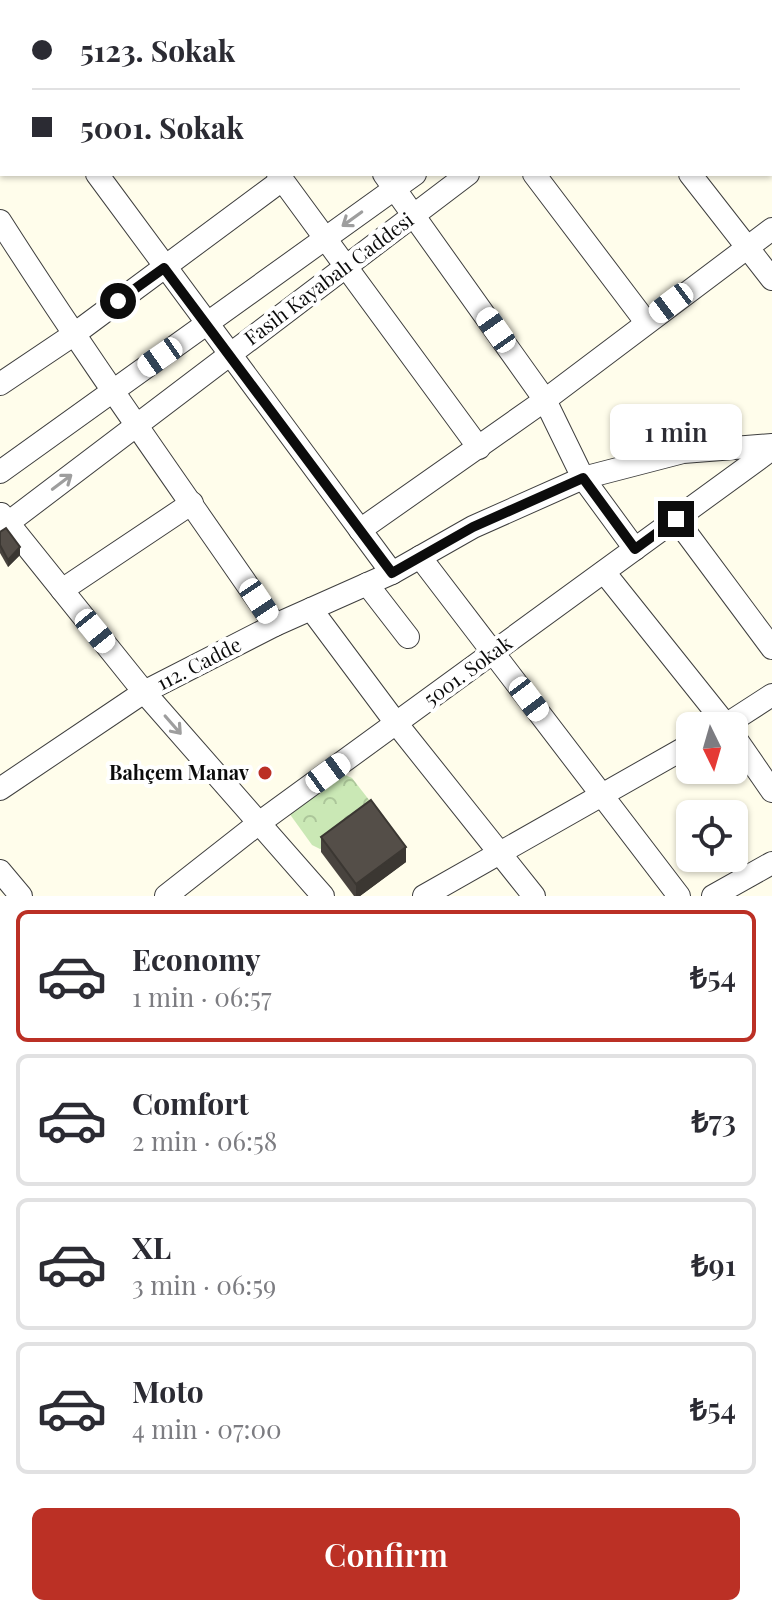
<!DOCTYPE html>
<html lang="en">
<head>
<meta charset="utf-8">
<style>
  :root { --surface:#fff; --page:#f2f2f3; --text:#2b2b33; --muted:#7c7c81; --line:#e1e1e2; --accent:#bb3025 }
  body { margin:0; font-family:"Playfair Display",serif; background:var(--page); color:var(--text); height:100vh; display:flex; flex-direction:column; font-size:30px; white-space:nowrap }
  * { box-sizing:border-box; margin:0 }
  p { font-size:26px; color:var(--muted) }
  .icon { flex:none; width:44px; height:44px; fill:none; stroke:currentColor; stroke-width:2; stroke-linecap:round; stroke-linejoin:round }
  .map { position:relative; height:896px; overflow:hidden }
  .drawer { display:flex; flex-direction:column; background:var(--surface); flex:1 }
  .drawer>* { flex:none }
  .hud { position:absolute; left:0px; top:0px; width:772px; height:176px; box-shadow:0 2px 6px #0004; display:grid; align-content:center; height:176px; padding:0 32px; background:var(--surface) }
  .needle { width:52px; rotate:175deg }
  .tools { position:absolute; left:676px; top:712px; display:grid; gap:16px }
  .tools a { display:grid; place-items:center; width:72px; height:72px; border-radius:12px; background:var(--surface); box-shadow:0 2px 6px #0004; font-size:40px }
  .end { position:absolute; width:36px; height:36px; margin:-18px; border:10px solid #0c0c0c; background:#fff; box-shadow:0 0 0 4px #fff }
  .from { border-radius:50% }
  .bubble { position:absolute; height:56px; border-radius:12px; background:var(--surface); box-shadow:0 2px 6px #0004; font-size:26px; font-weight:600; line-height:56px; text-align:center }
  .car { position:absolute; width:24px; height:48px; margin:-24px -12px; border-radius:10px; box-shadow:0 0 6px 2px #0007; background:linear-gradient(#fff 24%,#345 0 40%,#fff 0 76%,#345 0 86%,#fff 0) }
  .hud b { display:flex; align-items:center; gap:28px; height:76px; font-size:30px }
  .hud b+b { border-top:2px solid var(--line) }
  .hud i { width:20px; height:20px; background:var(--text) }
  ul { padding:14px 0 0; list-style:none }
  li { display:flex; align-items:center; gap:24px; height:132px; margin:0 16px 12px; padding:0 16px; border:4px solid var(--line); border-radius:12px }
  li div { flex:1 }
  li b { display:block; font-size:30px }
  li em { font-style:normal; font-weight:600 }
  li.on { border-color:var(--accent) }
  li>.icon { width:72px; height:72px; stroke-width:1.5 }
  .action { display:flex; gap:16px; margin-top:auto; padding:16px 32px }
  .action a { flex:1; height:92px; border-radius:12px; background:var(--accent); color:#fff; font-size:32px; font-weight:600; line-height:92px; text-align:center }
  .map>svg:first-child { display:block }
  .park { fill:url(#park-crowns) }
  .lines { fill:none; stroke-linecap:round; stroke-linejoin:round }
  .minor-casing { stroke:#3f3f3f; stroke-width:24 }
  .minor { stroke:#fff; stroke-width:22 }
  .wall { fill:#48433e }
  .shaded-wall { fill:#3b3732 }
  .building { fill:#544e48; stroke:#3b3732; stroke-width:2 }
  .oneway { stroke:#9e9e9e }
  .route { stroke:#0c0c0c; stroke-width:10 }
  .poi-dot { fill:#bb3025; stroke:#fff; stroke-width:3 }
  .labels { text-anchor:middle; stroke-width:8; stroke-linejoin:round; paint-order:stroke }
  .street-label { font-size:20px; fill:#0c0c0c; stroke:#fff }
  .poi-label { font-size:20px; font-weight:bold; fill:#0c0c0c; stroke:#fff; text-anchor:end }
</style>
</head>
<body>
<div class="map">
<svg width="772" height="896" viewBox="0 0 772 896">
  <defs>
    <pattern id="park-crowns" width="20" height="18" patternUnits="userSpaceOnUse" patternTransform="scale(2)"><rect width="20" height="18" fill="#cae8b5"/><path d="M2 6a3 3 0 1 1 6 0M12 15a3 3 0 1 1 6 0" fill="none" stroke="#acc69a"/></pattern>
  </defs>
  <rect width="100%" height="100%" fill="#fffdeb"/>
  <path class="park" d="M345 775 352 778 373 805 328 846 320 849 312 845 289 813 332 779Z"/>
  <g class="lines">
    <defs>
      <g id="minor">
        <path d="M255 0 257 2"/>
        <path d="M399 0 400 2"/>
        <path d="M554 0 556 2"/>
        <path d="M148 2 150 0"/>
        <path d="M655 2 658 0"/>
        <path d="M691 2 694 0"/>
        <path d="M0 34 2 37"/>
        <path d="M0 112 2 111"/>
        <path d="M97 174 392 573"/>
        <path d="M278 174 479 448"/>
        <path d="M384 174 545 400 583 478 635 549"/>
        <path d="M534 174 646 322"/>
        <path d="M690 174 772 279"/>
        <path d="M0 221C88 359 183 491 275 625"/>
        <path d="M0 384 73 335 282 180"/>
        <path d="M0 472 415 174"/>
        <path d="M1 514 144 692 323 896"/>
        <path d="M676 519 772 648"/>
        <path d="M0 529 468 174"/>
        <path d="M360 530 545 400 772 229"/>
        <path d="M420 557 679 896"/>
        <path d="M604 572 727 726"/>
        <path d="M367 584 408 637"/>
        <path d="M62 590 192 503"/>
        <path d="M311 609 396 723 534 896"/>
        <path d="M724 726 772 695"/>
        <path d="M734 736 772 791"/>
        <path d="M0 789 144 692 275 625 392 573 473 527 583 478 683 452 772 445"/>
        <path d="M0 871 21 896"/>
        <path d="M166 896 259 823 772 449"/>
        <path d="M424 896 690 745"/>
        <path d="M713 896 772 863"/>
      </g>
    </defs>
    <use href="#minor" class="minor-casing"/>
    <use href="#minor" class="minor"/>
  </g>
  <g class="wall">
    <path d="M0 532 20 555 8 567 0 553Z"/>
    <path d="M321 837 406 862 360 896H354L321 852Z"/>
  </g>
  <g class="shaded-wall">
    <path d="M20 547V555L8 567V560Z"/>
    <path d="M406 847V862L360 896H356V884Z"/>
  </g>
  <g class="building">
    <path d="M6 528 20 547 8 560 0 545V532Z"/>
    <path d="M371 800 406 847 356 884 321 837Z"/>
  </g>
  <defs><path id="oneway-shaft" d="M-6 0H5M1.5-3L5.5 0L1.5 3" fill="none" stroke-width="1.6" stroke-linecap="round" stroke-linejoin="round" transform="scale(2)"/></defs>
  <g class="oneway">
    <use href="#oneway-shaft" transform="translate(352 219) rotate(144)"/>
    <use href="#oneway-shaft" transform="translate(62 482) rotate(-37)"/>
    <use href="#oneway-shaft" transform="translate(173 725) rotate(49)"/>
  </g>
  <g class="lines">
    <path class="route" d="M118 301 164 268 392 573 473 527 583 478 635 549 676 519"/>
  </g>
  <circle class="poi-dot" cx="265" cy="773" r="8"/>
  <g class="labels">
    <g class="street-label">
      <text transform="translate(329 279) rotate(-37)" y="7">Fasih Kayabalı Caddesi</text>
      <text transform="translate(199 664) rotate(-27)" y="7">112. Cadde</text>
      <text transform="translate(468 671) rotate(-36)" y="7">5001. Sokak</text>
    </g>
    <g class="poi-label">
      <text x="249" y="780">Bahçem Manav</text>
    </g>
  </g>
</svg>
<div class="tools">
<a><svg class="needle" viewBox="-14 -14 28 28"><path d="M0-13l5 13h-10z" fill="#e53935"/><path d="M0 13l5-13h-10z" fill="#7c7c81"/></svg></a>
<a><svg class="icon" aria-label="locate" viewBox="0 0 24 24"><circle cx="12" cy="12" r="6"/><path d="M12 2v4M12 18v4M2 12h4M18 12h4"/></svg></a>
</div>
<i class="end from" style="left:118px;top:301px"></i>
<i class="end" style="left:676px;top:519px"></i>
<div class="bubble" style="left:610px;top:404px;width:132px">1 min</div>
<i class="car" style="left:671px;top:303px;rotate:233deg"></i>
<i class="car" style="left:496px;top:330px;rotate:325deg"></i>
<i class="car" style="left:160px;top:357px;rotate:235deg"></i>
<i class="car" style="left:259px;top:601px;rotate:146deg"></i>
<i class="car" style="left:95px;top:631px;rotate:141deg"></i>
<i class="car" style="left:529px;top:699px;rotate:143deg"></i>
<i class="car" style="left:328px;top:773px;rotate:54deg"></i>
<div class="hud">
<b><i class="from"></i>5123. Sokak</b>
<b><i></i>5001. Sokak</b>
</div>
</div>
<section class="drawer">
<ul>
<li class="on"><svg class="icon" aria-label="car" viewBox="0 0 24 24"><path d="M5 17H2v-5l4-1 3-4h7l3 4 3 1v5h-3M9 17h6M6 11h13"/><circle cx="7" cy="17" r="2"/><circle cx="17" cy="17" r="2"/></svg><div><b>Economy</b><p>1 min · 06:57</p></div><em>₺54</em></li>
<li><svg class="icon" aria-label="car" viewBox="0 0 24 24"><path d="M5 17H2v-5l4-1 3-4h7l3 4 3 1v5h-3M9 17h6M6 11h13"/><circle cx="7" cy="17" r="2"/><circle cx="17" cy="17" r="2"/></svg><div><b>Comfort</b><p>2 min · 06:58</p></div><em>₺73</em></li>
<li><svg class="icon" aria-label="car" viewBox="0 0 24 24"><path d="M5 17H2v-5l4-1 3-4h7l3 4 3 1v5h-3M9 17h6M6 11h13"/><circle cx="7" cy="17" r="2"/><circle cx="17" cy="17" r="2"/></svg><div><b>XL</b><p>3 min · 06:59</p></div><em>₺91</em></li>
<li><svg class="icon" aria-label="car" viewBox="0 0 24 24"><path d="M5 17H2v-5l4-1 3-4h7l3 4 3 1v5h-3M9 17h6M6 11h13"/><circle cx="7" cy="17" r="2"/><circle cx="17" cy="17" r="2"/></svg><div><b>Moto</b><p>4 min · 07:00</p></div><em>₺54</em></li>
</ul>
<div class="action"><a>Confirm</a></div>
</section>
</body>
</html>
